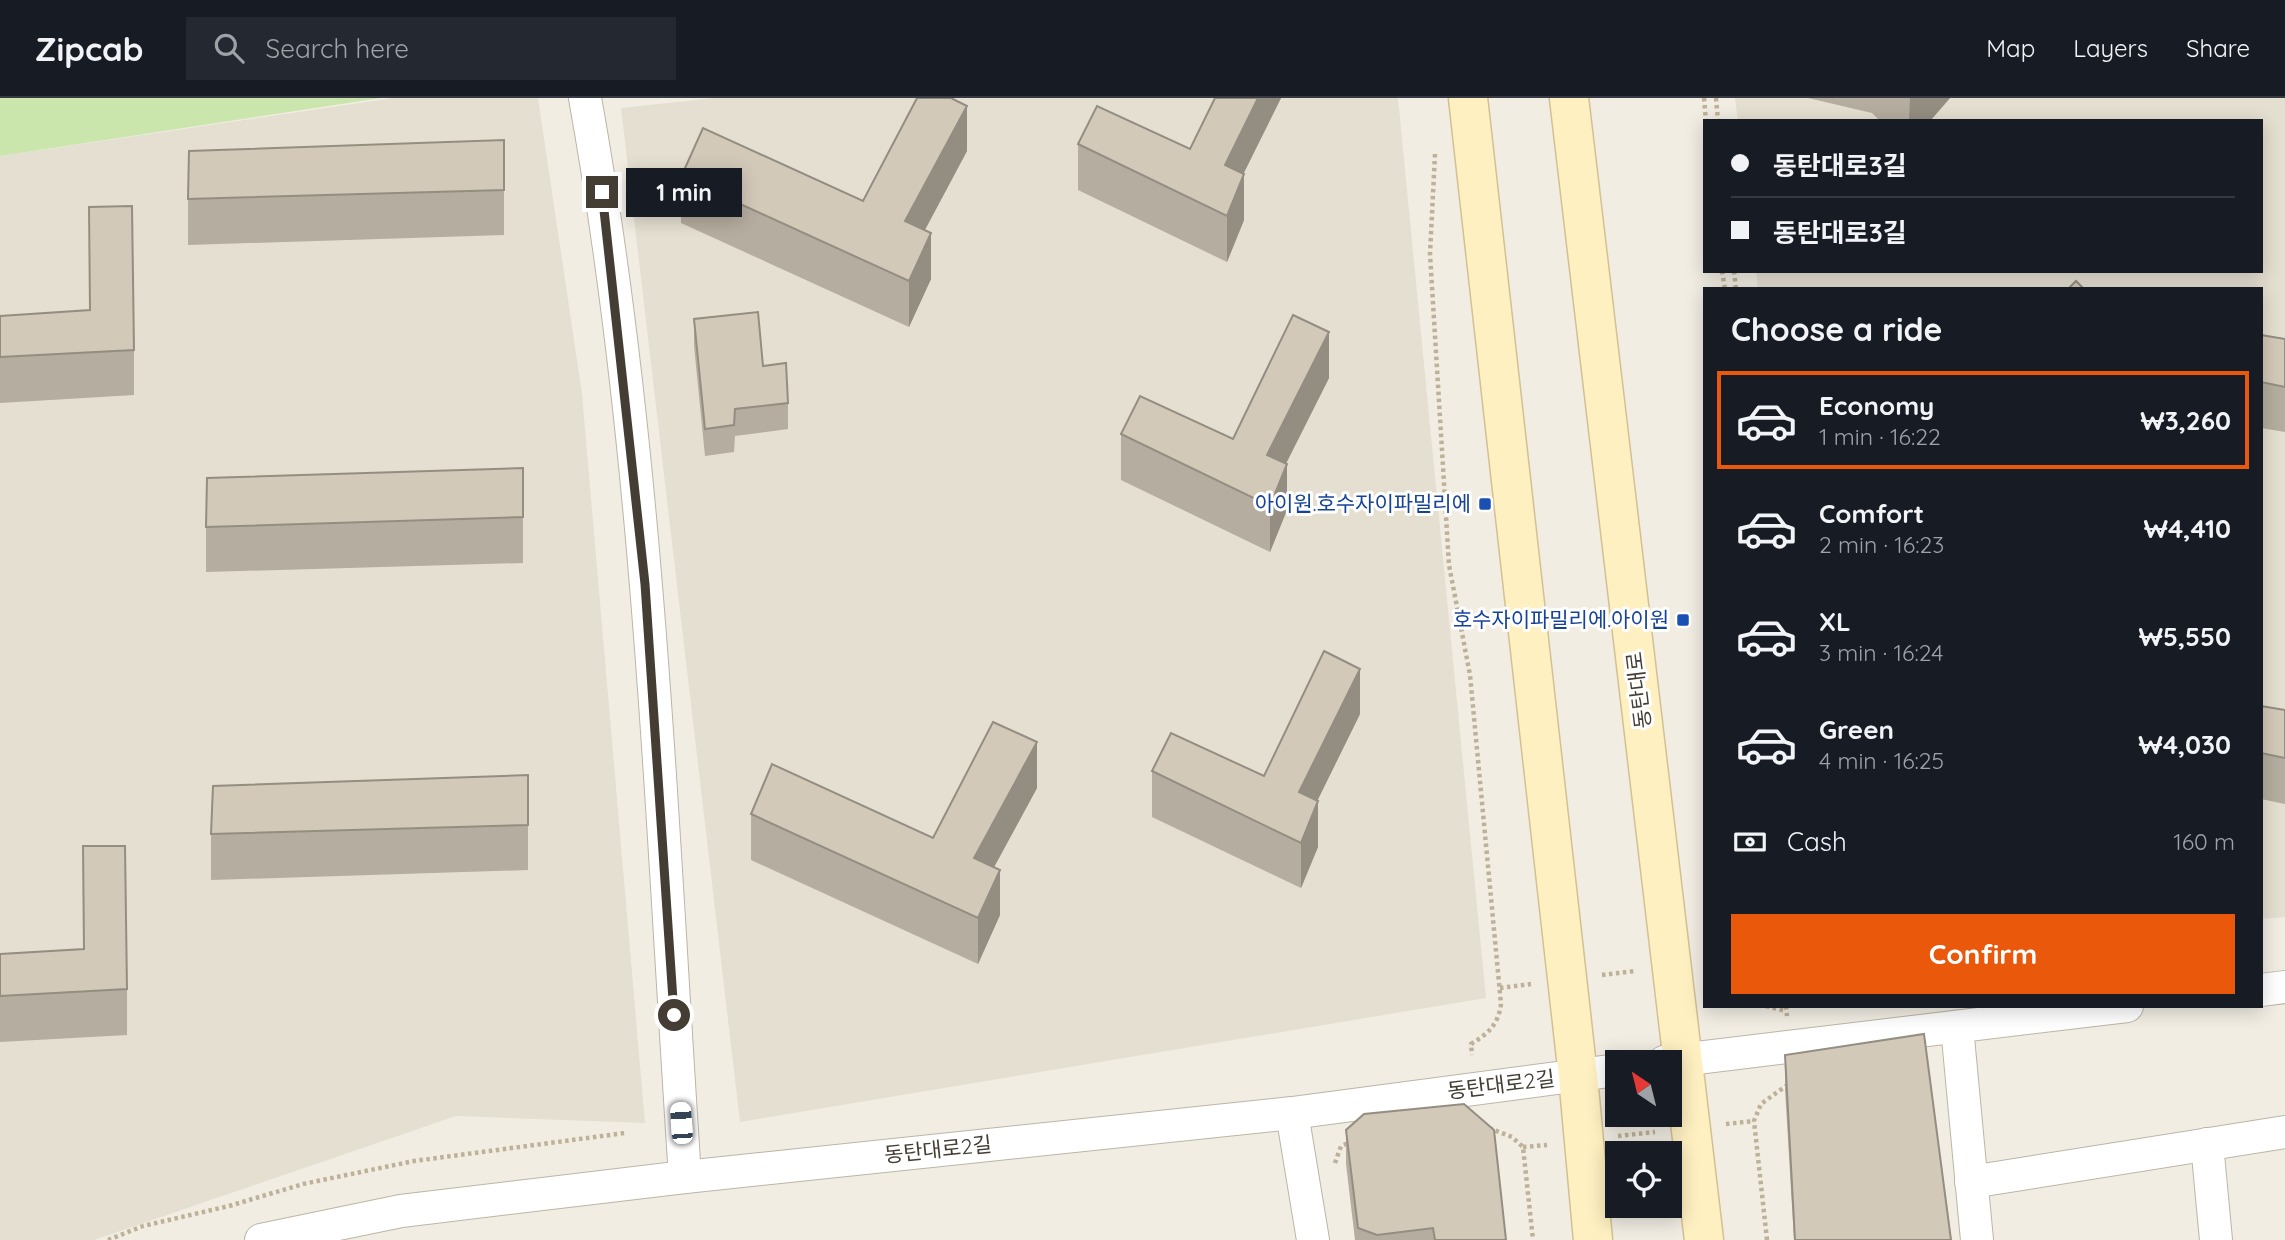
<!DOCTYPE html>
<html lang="en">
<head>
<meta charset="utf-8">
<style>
  :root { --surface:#171b24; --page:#242831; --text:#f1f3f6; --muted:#9ea1a6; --line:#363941; --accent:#ea580c }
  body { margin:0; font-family:Quicksand,"Noto Sans KR",sans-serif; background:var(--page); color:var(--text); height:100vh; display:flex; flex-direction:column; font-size:26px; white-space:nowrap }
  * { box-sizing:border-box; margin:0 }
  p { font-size:23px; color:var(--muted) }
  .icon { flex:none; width:38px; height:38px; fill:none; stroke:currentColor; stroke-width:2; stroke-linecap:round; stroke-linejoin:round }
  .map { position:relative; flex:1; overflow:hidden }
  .panel { position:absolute; left:1703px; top:189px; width:560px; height:721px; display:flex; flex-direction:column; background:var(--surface); border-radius:0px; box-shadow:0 4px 18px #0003 }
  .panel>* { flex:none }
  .top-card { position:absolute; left:1703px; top:21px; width:560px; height:154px; border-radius:0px; box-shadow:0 4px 18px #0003; display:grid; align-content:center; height:154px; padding:0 28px; background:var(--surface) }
  .needle { width:46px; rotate:325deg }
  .controls { position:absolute; left:1605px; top:952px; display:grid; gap:14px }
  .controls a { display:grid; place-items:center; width:77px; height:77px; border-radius:0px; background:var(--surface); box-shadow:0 4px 18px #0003; font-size:35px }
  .end { position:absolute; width:32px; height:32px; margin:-16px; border:9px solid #433d33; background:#fff; box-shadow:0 0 0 4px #fff }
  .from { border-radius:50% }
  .bubble { position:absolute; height:49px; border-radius:0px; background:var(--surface); box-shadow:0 4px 18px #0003; font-size:23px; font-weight:800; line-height:49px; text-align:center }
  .car { position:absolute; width:21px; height:42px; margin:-21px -10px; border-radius:9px; box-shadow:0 0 5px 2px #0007; background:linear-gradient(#fff 24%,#345 0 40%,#fff 0 76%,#345 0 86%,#fff 0) }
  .top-card b { display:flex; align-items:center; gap:24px; height:66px; font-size:26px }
  .top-card b+b { border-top:2px solid var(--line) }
  .top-card i { width:18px; height:18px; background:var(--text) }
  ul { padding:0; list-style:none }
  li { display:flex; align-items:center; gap:21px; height:98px; margin:0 14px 10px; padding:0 14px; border:4px solid transparent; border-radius:0px }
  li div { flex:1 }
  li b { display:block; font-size:26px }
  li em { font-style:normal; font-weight:800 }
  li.on { border-color:var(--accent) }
  li>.icon { width:63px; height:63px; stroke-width:1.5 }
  h2 { padding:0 28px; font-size:32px; line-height:84px }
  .pay { display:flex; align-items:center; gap:18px; height:77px; padding:0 28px; font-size:26px }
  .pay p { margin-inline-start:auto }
  .cta { display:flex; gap:14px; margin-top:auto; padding:14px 28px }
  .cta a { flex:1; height:80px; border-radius:0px; background:var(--accent); color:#fff; font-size:28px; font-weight:800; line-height:80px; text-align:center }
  header { display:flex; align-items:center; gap:42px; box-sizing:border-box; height:98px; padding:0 35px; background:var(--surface); border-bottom:2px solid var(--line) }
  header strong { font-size:33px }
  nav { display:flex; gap:38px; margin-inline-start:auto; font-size:24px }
  .search { width:490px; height:63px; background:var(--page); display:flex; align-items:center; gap:18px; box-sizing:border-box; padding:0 24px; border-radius:0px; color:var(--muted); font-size:26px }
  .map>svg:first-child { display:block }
  .residential { fill:#e5dfd1 }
  .green { fill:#cbe6ac }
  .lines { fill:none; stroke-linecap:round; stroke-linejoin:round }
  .minor-casing { stroke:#bdb5a6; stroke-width:34 }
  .secondary-casing { stroke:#d2c193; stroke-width:41 }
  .path { stroke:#beb197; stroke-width:4.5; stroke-dasharray:3.5 3.5; stroke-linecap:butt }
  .minor { stroke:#fff; stroke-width:32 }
  .secondary { stroke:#fef0c1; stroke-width:38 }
  .wall { fill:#b5ad9f }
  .shaded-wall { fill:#948d82 }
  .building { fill:#d3c9b9; stroke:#948d82; stroke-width:2 }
  .route { stroke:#433d33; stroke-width:9 }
  .transit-dot { fill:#1a4fb4; stroke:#fff; stroke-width:2.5 }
  .labels { text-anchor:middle; stroke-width:6; stroke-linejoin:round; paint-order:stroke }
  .transit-label { font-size:21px; fill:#164399; stroke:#fff; text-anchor:end }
  .street-label { font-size:21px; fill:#433d33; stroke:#fff }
</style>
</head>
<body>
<header>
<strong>Zipcab</strong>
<div class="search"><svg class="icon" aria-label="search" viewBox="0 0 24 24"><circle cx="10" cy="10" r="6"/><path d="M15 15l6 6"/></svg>Search here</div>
<nav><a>Map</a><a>Layers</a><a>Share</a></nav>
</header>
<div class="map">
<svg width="2285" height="1142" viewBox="0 0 2285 1142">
  <rect width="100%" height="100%" fill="#f1ede3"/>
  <g class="residential">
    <path d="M393 0H538L582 296 645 1025 456 1018 94 1142H0V58Z"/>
    <path d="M714 0H1398L1486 900 740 1024 621 10Z"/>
    <path d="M1735 0H2285V819L2261 821V191H1758L1756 173H2261V23H1738Z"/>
  </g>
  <path class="green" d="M0 0H381L0 58Z"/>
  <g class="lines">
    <defs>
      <g id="minor">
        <path d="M585 0C649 355 661 719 685 1079"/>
        <path d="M2261 892 2285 889"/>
        <path d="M1957 929 1977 1142"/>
        <path d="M1664 964 2127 908"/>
        <path d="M1292 1015 1313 1142"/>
        <path d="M2207 1046 2216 1142"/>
        <path d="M1971 1084 2285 1034"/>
        <path d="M261 1142 401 1113 685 1079 1292 1015 1617 972"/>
      </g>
      <g id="secondary">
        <path d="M1468 0 1578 978 1593 1142"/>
        <path d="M1569 0 1704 1142"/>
      </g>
    </defs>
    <use href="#minor" class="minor-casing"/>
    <use href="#secondary" class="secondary-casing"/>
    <g class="path">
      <path d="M1704 0 1706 23"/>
      <path d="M1716 0 1718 23"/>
      <path d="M1435 56 1430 156 1449 467 1470 577 1501 906C1498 927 1489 935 1471 946L1472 957"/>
      <path d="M1722 173 1725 191"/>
      <path d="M1734 173 1736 191"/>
      <path d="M1602 877 1635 873"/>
      <path d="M1500 890 1531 886"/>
      <path d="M1766 908 1786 913"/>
      <path d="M1786 908 1787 918"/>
      <path d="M1726 1026 1754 1023"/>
      <path d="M1489 1030 1512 1039 1523 1049 1533 1142"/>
      <path d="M1618 1038 1655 1034"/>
      <path d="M1523 1049 1547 1047"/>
      <path d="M1335 1065 1341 1048 1349 1045"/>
      <path d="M108 1142 143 1128 229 1108 303 1086 414 1063 625 1035"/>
      <path d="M1767 1142 1754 1023 1761 1006 1790 985"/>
    </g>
    <use href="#minor" class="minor"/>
    <use href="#secondary" class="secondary"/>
  </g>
  <g class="wall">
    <path d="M1215 0H1281L1243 76 1244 122 1227 164 1078 92V46L1190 51Z"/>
    <path d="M1808 0H1950L1930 23H1880L1872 15Z"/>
    <path d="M504 42V137L188 147V101Z"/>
    <path d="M967 53 925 132 931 181 909 229 681 125V79L863 103Z"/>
    <path d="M0 218 134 252V297L0 305Z"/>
    <path d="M694 221 763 268 788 305V331L735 338 734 354 705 358 694 248Z"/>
    <path d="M2261 237 2285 241V334L2261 330Z"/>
    <path d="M1329 280 1286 366 1287 412 1270 454 1121 382V336L1233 341Z"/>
    <path d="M523 370V465L206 474V429Z"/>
    <path d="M2261 608 2285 612V706L2261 701Z"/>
    <path d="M1360 616 1317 703 1318 749 1301 790 1152 719V673L1264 678Z"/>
    <path d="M528 677V772L211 782V736Z"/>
    <path d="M1037 690 994 769 1000 817 978 866 751 762V716L933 740Z"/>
    <path d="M0 856 127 891V937L0 944Z"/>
    <path d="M1785 957 1951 1142H1794L1785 991Z"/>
    <path d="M1346 1032 1506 1142H1355L1346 1066Z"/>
  </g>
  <g class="shaded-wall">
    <path d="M1258 0H1281L1225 113V67Z"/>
    <path d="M1910 0H1950L1930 23H1909Z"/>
    <path d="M967 8V53L905 169V123Z"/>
    <path d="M1244 76V122L1227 164V118Z"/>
    <path d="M931 135V181L909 229V183Z"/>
    <path d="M1329 234V280L1267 403V357Z"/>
    <path d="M1287 366V412L1270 454V408Z"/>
    <path d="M1360 571V616L1299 740V694Z"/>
    <path d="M1037 644V690L974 806V760Z"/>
    <path d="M1318 703V749L1301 790V745Z"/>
    <path d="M1000 772V817L978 866V820Z"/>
  </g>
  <g class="building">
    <path d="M917 0H951L967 8 905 123 931 135 909 183 681 79 703 30 863 103Z"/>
    <path d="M1215 0H1258L1225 67 1244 76 1227 118 1078 46 1097 8 1190 51Z"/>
    <path d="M504 42V92L188 101 189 53Z"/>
    <path d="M132 108 134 252 0 259V218L90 212 89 109Z"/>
    <path d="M2076 183 2084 191H2068Z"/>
    <path d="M758 214 763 268 786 265 788 305 735 311 734 327 705 331 694 221Z"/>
    <path d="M1293 217 1329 234 1267 357 1287 366 1270 408 1121 336 1140 298 1233 341Z"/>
    <path d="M2261 237 2285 241V289L2261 284Z"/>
    <path d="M523 370V419L206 429 207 380Z"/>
    <path d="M1324 553 1360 571 1299 694 1318 703 1301 745 1152 673 1171 635 1264 678Z"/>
    <path d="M2261 608 2285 612V660L2261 655Z"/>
    <path d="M993 624 1037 644 974 760 1000 772 978 820 751 716 772 666 933 740Z"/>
    <path d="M528 677V727L211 736 213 688Z"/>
    <path d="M83 748H125L127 891 0 898V856L84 851Z"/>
    <path d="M1924 936 1951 1142H1795L1785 957Z"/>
    <path d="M1464 1006 1494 1032 1506 1142H1435L1433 1130 1377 1137 1358 1130 1346 1032 1364 1016Z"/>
  </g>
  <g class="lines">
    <path class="route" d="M602 94 645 486 674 917"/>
  </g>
  <g class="transit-dot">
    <rect x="1478" y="399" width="14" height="14" rx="3.5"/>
    <rect x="1676" y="515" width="14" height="14" rx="3.5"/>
  </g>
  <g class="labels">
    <g class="transit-label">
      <text x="1471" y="413">아이원.호수자이파밀리에</text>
      <text x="1669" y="529">호수자이파밀리에.아이원</text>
    </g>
    <g class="street-label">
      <text transform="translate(1639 592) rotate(-97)" y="7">동탄대로</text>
      <text transform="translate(1501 987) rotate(-7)" y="7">동탄대로2길</text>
      <text transform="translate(938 1052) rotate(-6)" y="7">동탄대로2길</text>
    </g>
  </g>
</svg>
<div class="controls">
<a><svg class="needle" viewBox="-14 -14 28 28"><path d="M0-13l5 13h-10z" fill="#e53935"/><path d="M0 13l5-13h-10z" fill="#9ea1a6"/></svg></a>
<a><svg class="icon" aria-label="locate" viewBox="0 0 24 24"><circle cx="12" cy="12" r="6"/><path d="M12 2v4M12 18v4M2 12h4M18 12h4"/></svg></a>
</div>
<i class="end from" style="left:674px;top:917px"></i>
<i class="end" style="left:602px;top:94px"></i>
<div class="bubble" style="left:626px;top:70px;width:116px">1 min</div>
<i class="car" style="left:681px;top:1025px;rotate:356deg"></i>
<div class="top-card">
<b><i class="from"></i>동탄대로3길</b>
<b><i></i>동탄대로3길</b>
</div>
<section class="panel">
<h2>Choose a ride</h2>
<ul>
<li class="on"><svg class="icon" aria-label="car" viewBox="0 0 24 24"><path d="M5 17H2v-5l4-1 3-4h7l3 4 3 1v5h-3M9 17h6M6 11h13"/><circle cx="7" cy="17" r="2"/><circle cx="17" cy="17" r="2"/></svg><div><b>Economy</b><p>1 min · 16:22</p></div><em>₩3,260</em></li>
<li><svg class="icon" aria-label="car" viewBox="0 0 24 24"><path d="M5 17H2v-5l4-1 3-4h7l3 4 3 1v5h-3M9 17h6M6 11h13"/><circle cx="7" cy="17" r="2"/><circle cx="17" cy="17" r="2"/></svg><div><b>Comfort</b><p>2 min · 16:23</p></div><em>₩4,410</em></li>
<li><svg class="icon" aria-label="car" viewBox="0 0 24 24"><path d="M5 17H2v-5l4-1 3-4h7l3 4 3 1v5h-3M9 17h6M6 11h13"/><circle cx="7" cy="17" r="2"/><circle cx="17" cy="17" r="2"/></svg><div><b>XL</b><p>3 min · 16:24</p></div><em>₩5,550</em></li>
<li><svg class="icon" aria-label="car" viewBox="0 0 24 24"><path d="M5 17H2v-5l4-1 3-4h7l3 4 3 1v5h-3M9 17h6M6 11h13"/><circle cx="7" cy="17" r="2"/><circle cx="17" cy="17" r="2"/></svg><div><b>Green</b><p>4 min · 16:25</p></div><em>₩4,030</em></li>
</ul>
<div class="pay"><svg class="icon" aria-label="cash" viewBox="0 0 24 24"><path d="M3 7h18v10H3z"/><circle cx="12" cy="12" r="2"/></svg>Cash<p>160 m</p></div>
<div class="cta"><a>Confirm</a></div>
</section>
</div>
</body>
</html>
